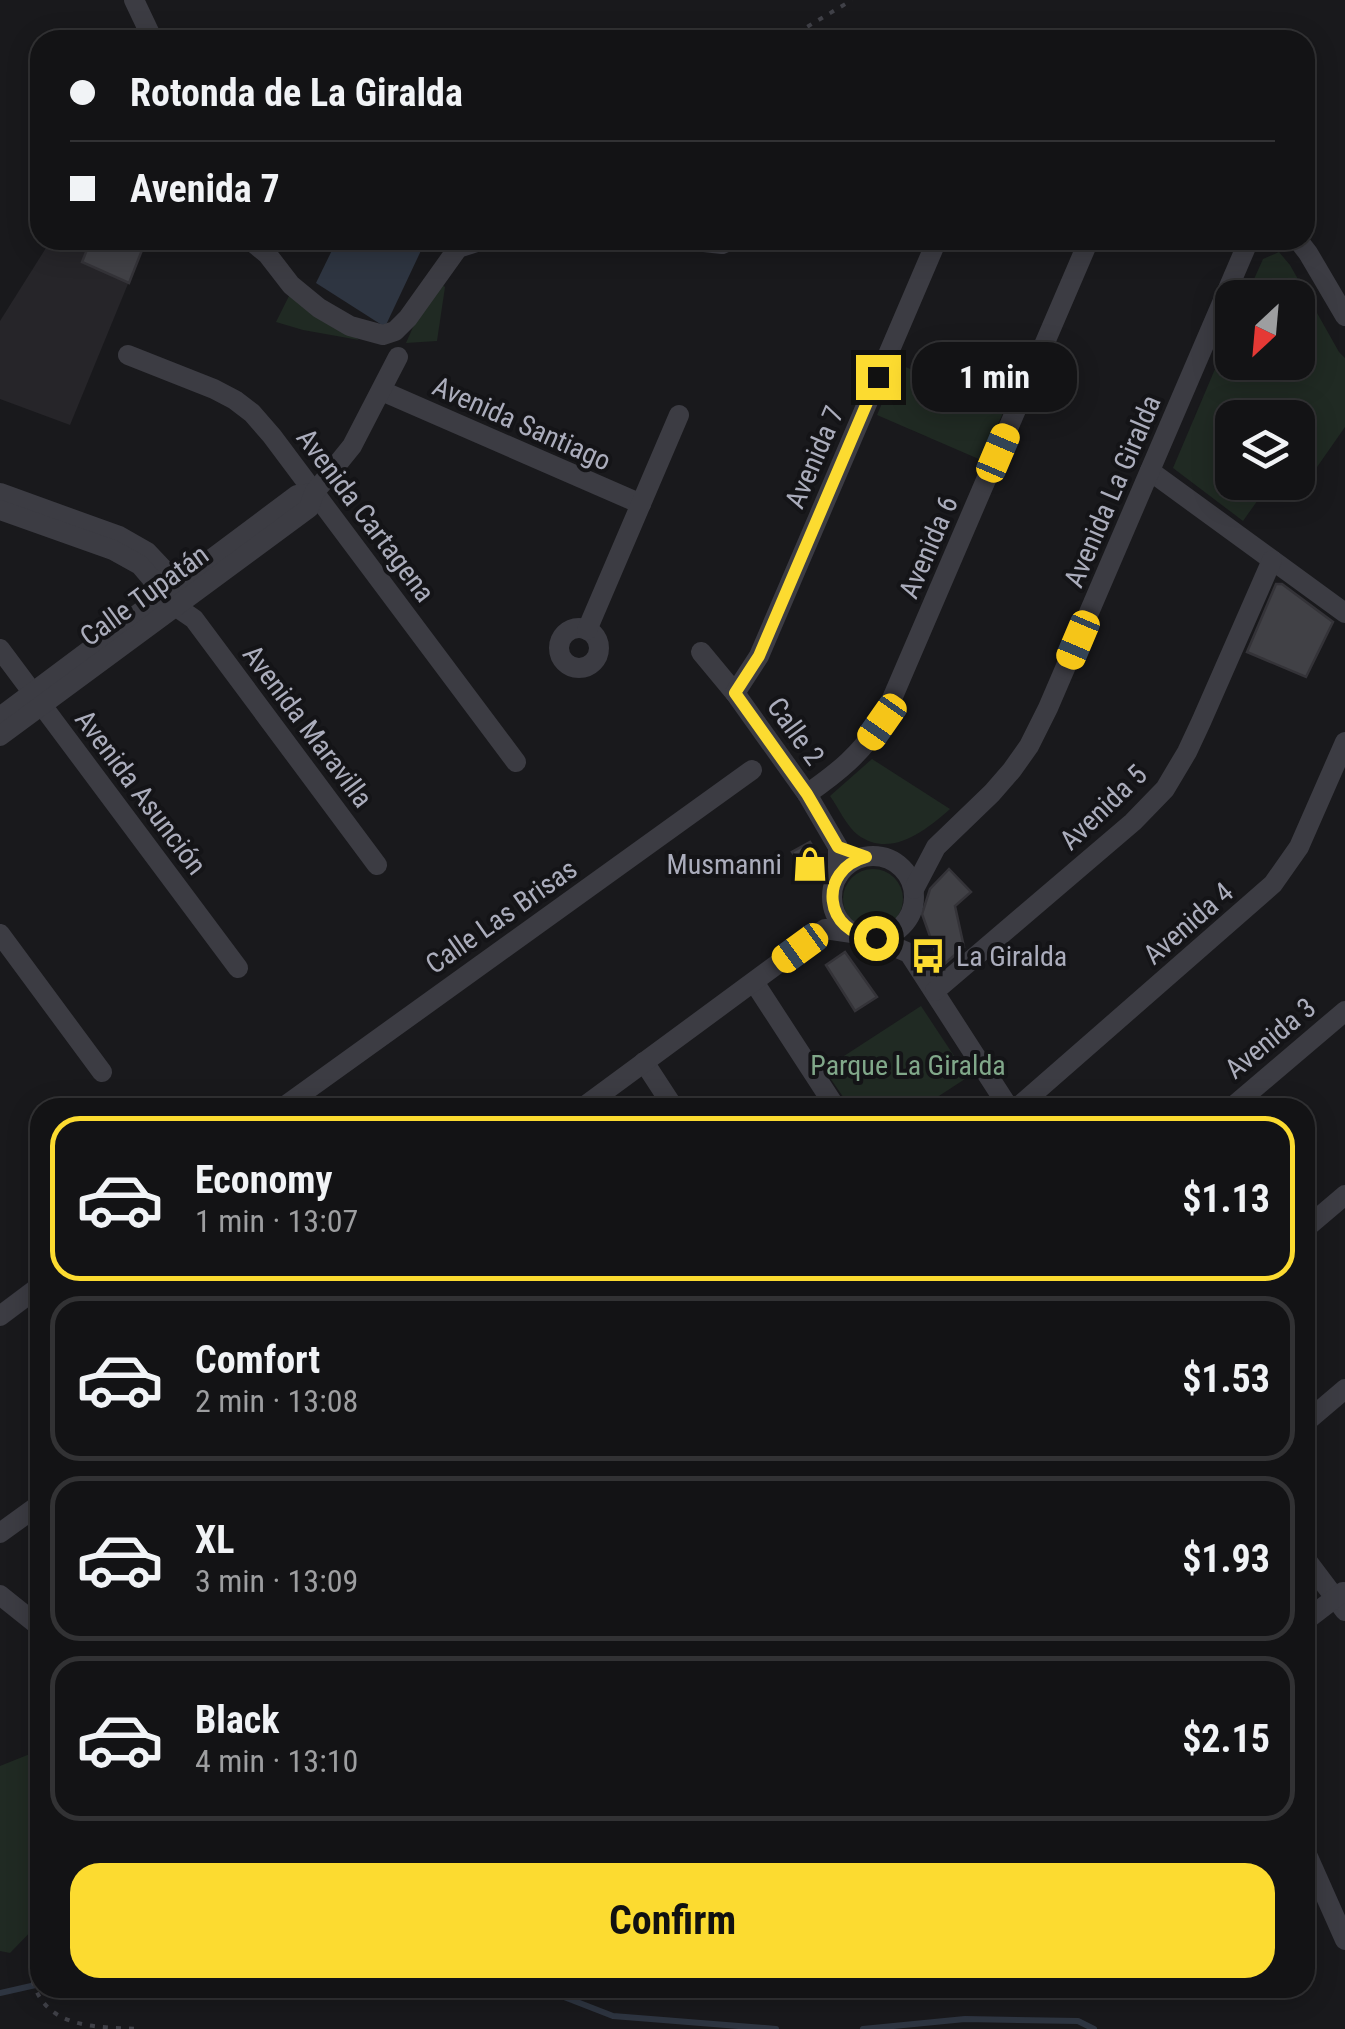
<!DOCTYPE html>
<html lang="en">
<head>
<meta charset="utf-8">
<style>
  :root { --surface:#131315; --page:#202022; --text:#f1f3f6; --muted:#9d9ea0; --line:#323234; --accent:#fcdb30 }
  body { margin:0; font-family:"Roboto Condensed",sans-serif; background:var(--page); color:var(--text); height:100vh; display:flex; flex-direction:column; font-size:38px; white-space:nowrap }
  * { box-sizing:border-box; margin:0 }
  p { font-size:32px; color:var(--muted) }
  .icon { flex:none; width:55px; height:55px; fill:none; stroke:currentColor; stroke-width:2; stroke-linecap:round; stroke-linejoin:round }
  .map { position:relative; flex:1; overflow:hidden }
  .side { position:absolute; left:30px; top:1098px; width:1285px; height:900px; display:flex; flex-direction:column; background:var(--surface); border-radius:30px; box-shadow:0 5px 25px #0003,0 0 0 2px var(--line) }
  .side>* { flex:none }
  .banner { position:absolute; left:30px; top:30px; width:1285px; height:220px; border-radius:30px; box-shadow:0 5px 25px #0003,0 0 0 2px var(--line); display:grid; align-content:center; height:220px; padding:0 40px; background:var(--surface) }
  .needle { width:65px; rotate:206deg }
  .buttons { position:absolute; left:1215px; top:280px; display:grid; gap:20px }
  .buttons a { display:grid; place-items:center; width:100px; height:100px; border-radius:20px; background:var(--surface); box-shadow:0 5px 25px #0003,0 0 0 2px var(--line); font-size:50px }
  .end { position:absolute; width:45px; height:45px; margin:-22px; border:12px solid #fcdb30; background:#111; box-shadow:0 0 0 5px #111 }
  .from { border-radius:50% }
  .bubble { position:absolute; height:70px; border-radius:30px; background:var(--surface); box-shadow:0 5px 25px #0003,0 0 0 2px var(--line); font-size:32px; font-weight:700; line-height:70px; text-align:center }
  .car { position:absolute; width:30px; height:60px; margin:-30px -15px; border-radius:12px; box-shadow:0 0 8px 2px #0007; background:linear-gradient(#f5c518 24%,#345 0 40%,#f5c518 0 76%,#345 0 86%,#f5c518 0) }
  .banner b { display:flex; align-items:center; gap:35px; height:95px; font-size:38px }
  .banner b+b { border-top:2px solid var(--line) }
  .banner i { width:25px; height:25px; background:var(--text) }
  ul { padding:18px 0 0; list-style:none }
  li { display:flex; align-items:center; gap:30px; height:165px; margin:0 20px 15px; padding:0 20px; border:5px solid var(--line); border-radius:30px }
  li div { flex:1 }
  li b { display:block; font-size:38px }
  li em { font-style:normal; font-weight:700 }
  li.current { border-color:var(--accent) }
  li>.icon { width:90px; height:90px; stroke-width:1.5 }
  .button { display:flex; gap:20px; margin-top:auto; padding:20px 40px }
  .button a { flex:1; height:115px; border-radius:30px; background:var(--accent); color:#111; font-size:40px; font-weight:700; line-height:115px; text-align:center }
  .map>svg:first-child { display:block }
  .built { fill:#262529 }
  .green { fill:#202a23 }
  .water { fill:#2e3541 }
  .lines { fill:none; stroke-linecap:round; stroke-linejoin:round }
  .stream { stroke:#2e3541; stroke-width:6 }
  .building { fill:#414146; stroke:#343338; stroke-width:2.5 }
  .path { stroke:#404148; stroke-width:4; stroke-dasharray:5 8; stroke-linecap:butt }
  .street { stroke:#3c3c43; stroke-width:20 }
  .route { stroke:#fcdb30; stroke-width:12 }
  .labels { text-anchor:middle; stroke-width:8; stroke-linejoin:round; paint-order:stroke }
  .street-label { font-size:28px; fill:#abadbc; stroke:#141417 }
  .poi-label { font-size:28px; fill:#abadbc; stroke:#141417; text-anchor:end }
  .park-label { font-size:28px; fill:#81a88a; stroke:#141417 }
</style>
</head>
<body>
<div class="map">
<svg width="1345" height="2029" viewBox="0 0 1345 2029">
  <rect width="100%" height="100%" fill="#19191c"/>
  <path class="built" d="M51 240H146L70 425 0 399V321Z"/>
  <g class="green">
    <path d="M1279 252 1290 265 1339 352 1345 358V427L1301 490 1290 483 1298 482V418H1232V482L1270 483 1243 521 1173 468 1232 329V362H1298V298L1246 297 1263 259Z"/>
    <path d="M441 284 445 287 437 341 406 343 421 309Z"/>
    <path d="M290 294 359 340 303 330 276 322Z"/>
    <path d="M899 364 1004 411 981 460 877 415Z"/>
    <path d="M872 759 950 809C926 830 891 859 858 835 847 827 838 807 830 796Z"/>
    <circle cx="873" cy="899" r="30"/>
    <path d="M921 1006 968 1077 922 1107H850L824 1069Z"/>
    <path d="M40 1750V1922L10 1953 0 1951V1766Z"/>
  </g>
  <path class="water" d="M337 240H426L385 327 316 283Z"/>
  <g class="lines">
    <g class="stream">
      <path d="M541 1988 613 2016 776 2029"/>
      <path d="M0 1993 40 1984"/>
      <path d="M863 2029 965 2019 1078 2021 1094 2029"/>
    </g>
  </g>
  <g class="building">
    <path d="M91 240H146L129 283 82 262Z"/>
    <path d="M1276 584H1282L1333 622 1306 677 1247 652Z"/>
    <path d="M810 842 819 857 820 870 810 876 792 852Z"/>
    <path d="M949 869 971 892 955 906 964 947 941 967 922 914 930 889Z"/>
    <path d="M845 952 877 997 855 1011 826 965Z"/>
  </g>
  <g class="lines">
    <g class="path">
      <path d="M785 40 852 0"/>
      <path d="M40 1969 33 1982C47 2029 97 2027 139 2029"/>
    </g>
    <g class="street">
      <path d="M134 0 153 40"/>
      <path d="M250 240 267 254 291 285 319 308 350 326 383 335 395 331 408 318 458 248 483 240"/>
      <path d="M686 240 722 244 731 240"/>
      <path d="M1298 240 1308 253 1345 316"/>
      <path d="M128 355 214 389 235 400 252 413 272 436 516 762"/>
      <path d="M382 391 641 504"/>
      <path d="M1150 471 1345 613"/>
      <path d="M0 493 119 536 147 552 183 590"/>
      <path d="M0 510 113 550 140 565 175 606 194 619 377 865"/>
      <circle cx="579" cy="648" r="20"/>
      <path d="M587 630 679 415"/>
      <path d="M0 649 238 968"/>
      <path d="M701 652 735 693 807 794 838 847V876"/>
      <path d="M735 693 759 656 937 240"/>
      <path d="M0 717 297 495 314 493"/>
      <path d="M0 736 309 508 314 493 352 446 398 357"/>
      <path d="M807 794C840 771 859 755 882 722L1089 240"/>
      <circle cx="873" cy="897" r="41"/>
      <path d="M914 889 936 847 992 793 1012 770 1029 746 1048 708 1249 240"/>
      <path d="M0 934 102 1072"/>
      <path d="M876 939 909 953 1009 1108"/>
      <path d="M754 982 836 1108"/>
      <path d="M935 991 1133 822 1165 789 1187 752 1201 722 1272 560"/>
      <path d="M644 1062 674 1108"/>
      <path d="M282 1108 752 770"/>
      <path d="M582 1108 825 929 852 933"/>
      <path d="M1017 1108 1273 884 1299 847 1345 742"/>
      <path d="M1231 1108 1345 1011"/>
      <path d="M1305 1229 1345 1195"/>
      <path d="M0 1316 40 1286"/>
      <path d="M1305 1423 1345 1389"/>
      <path d="M0 1533 40 1504"/>
      <path d="M1305 1558 1345 1611"/>
      <path d="M0 1595 40 1627"/>
      <path d="M1305 1621 1343 1592"/>
      <path d="M1305 1850 1345 1940"/>
    </g>
  </g>
  <g class="lines">
    <path class="route" d="M876 938C823 934 817 870 866 857L838 847 807 794 735 693 759 656 878 377"/>
  </g>
  <defs>
    <symbol id="shop-bare" viewBox="-9 -9 18 18"><path d="M-5-2.5h2.3a2.7 3.5 0 0 1 5.4 0H5L5.5 6h-11ZM-1.5-2.5h3a1.5 2.3 0 0 0-3 0Z" fill="#fcdb30" stroke="#141417" stroke-width="2.5" paint-order="stroke"/></symbol>
    <symbol id="bus-bare" viewBox="-9 -9 18 18"><path d="M-5-6H5V4H4V6H2V4H-2V6H-4V4H-5ZM-3.5-4V0h7V-4ZM-3.5 1.2v1.5H-2V1.2ZM2 1.2v1.5H3.5V1.2Z" fill="#fcdb30" stroke="#141417" stroke-width="2.5" paint-order="stroke"/></symbol>
  </defs>
  <g fill-rule="evenodd">
    <use href="#shop-bare" x="785" y="839" width="50" height="50"/>
    <use href="#bus-bare" x="903" y="931" width="50" height="50"/>
  </g>
  <g class="labels">
    <g class="street-label">
      <text transform="translate(522 423) rotate(24)" y="10">Avenida Santiago</text>
      <text transform="translate(814 457) rotate(-67)" y="10">Avenida 7</text>
      <text transform="translate(1112 491) rotate(-67)" y="10">Avenida La Giralda</text>
      <text transform="translate(366 515) rotate(53)" y="10">Avenida Cartagena</text>
      <text transform="translate(928 547) rotate(-67)" y="10">Avenida 6</text>
      <text transform="translate(144 595) rotate(-36)" y="10">Calle Tupatán</text>
      <text transform="translate(308 726) rotate(53)" y="10">Avenida Maravilla</text>
      <text transform="translate(796 731) rotate(54)" y="10">Calle 2</text>
      <text transform="translate(141 792) rotate(53)" y="10">Avenida Asunción</text>
      <text transform="translate(1103 807) rotate(-44)" y="10">Avenida 5</text>
      <text transform="translate(501 916) rotate(-35)" y="10">Calle Las Brisas</text>
      <text transform="translate(1188 923) rotate(-41)" y="10">Avenida 4</text>
      <text transform="translate(1270 1038) rotate(-40)" y="10">Avenida 3</text>
    </g>
    <g class="poi-label">
      <text x="782" y="874">Musmanni</text>
      <text x="956" y="966" text-anchor="start">La Giralda</text>
    </g>
    <g class="park-label">
      <text x="908" y="1075">Parque La Giralda</text>
    </g>
  </g>
</svg>
<div class="buttons">
<a><svg class="needle" viewBox="-14 -14 28 28"><path d="M0-13l5 13h-10z" fill="#e53935"/><path d="M0 13l5-13h-10z" fill="#9d9ea0"/></svg></a>
<a><svg class="icon" aria-label="layers" viewBox="0 0 24 24"><path d="M12 4l9 5-9 5-9-5zM3 14l9 5 9-5"/></svg></a>
</div>
<i class="end from" style="left:876px;top:938px"></i>
<i class="end" style="left:878px;top:377px"></i>
<div class="bubble" style="left:912px;top:342px;width:165px">1 min</div>
<i class="car" style="left:998px;top:453px;rotate:23deg"></i>
<i class="car" style="left:1078px;top:640px;rotate:203deg"></i>
<i class="car" style="left:882px;top:722px;rotate:215deg"></i>
<i class="car" style="left:800px;top:948px;rotate:234deg"></i>
<div class="banner">
<b><i class="from"></i>Rotonda de La Giralda</b>
<b><i></i>Avenida 7</b>
</div>
<section class="side">
<ul>
<li class="current"><svg class="icon" aria-label="car" viewBox="0 0 24 24"><path d="M5 17H2v-5l4-1 3-4h7l3 4 3 1v5h-3M9 17h6M6 11h13"/><circle cx="7" cy="17" r="2"/><circle cx="17" cy="17" r="2"/></svg><div><b>Economy</b><p>1 min · 13:07</p></div><em>$1.13</em></li>
<li><svg class="icon" aria-label="car" viewBox="0 0 24 24"><path d="M5 17H2v-5l4-1 3-4h7l3 4 3 1v5h-3M9 17h6M6 11h13"/><circle cx="7" cy="17" r="2"/><circle cx="17" cy="17" r="2"/></svg><div><b>Comfort</b><p>2 min · 13:08</p></div><em>$1.53</em></li>
<li><svg class="icon" aria-label="car" viewBox="0 0 24 24"><path d="M5 17H2v-5l4-1 3-4h7l3 4 3 1v5h-3M9 17h6M6 11h13"/><circle cx="7" cy="17" r="2"/><circle cx="17" cy="17" r="2"/></svg><div><b>XL</b><p>3 min · 13:09</p></div><em>$1.93</em></li>
<li><svg class="icon" aria-label="car" viewBox="0 0 24 24"><path d="M5 17H2v-5l4-1 3-4h7l3 4 3 1v5h-3M9 17h6M6 11h13"/><circle cx="7" cy="17" r="2"/><circle cx="17" cy="17" r="2"/></svg><div><b>Black</b><p>4 min · 13:10</p></div><em>$2.15</em></li>
</ul>
<div class="button"><a>Confirm</a></div>
</section>
</div>
</body>
</html>
